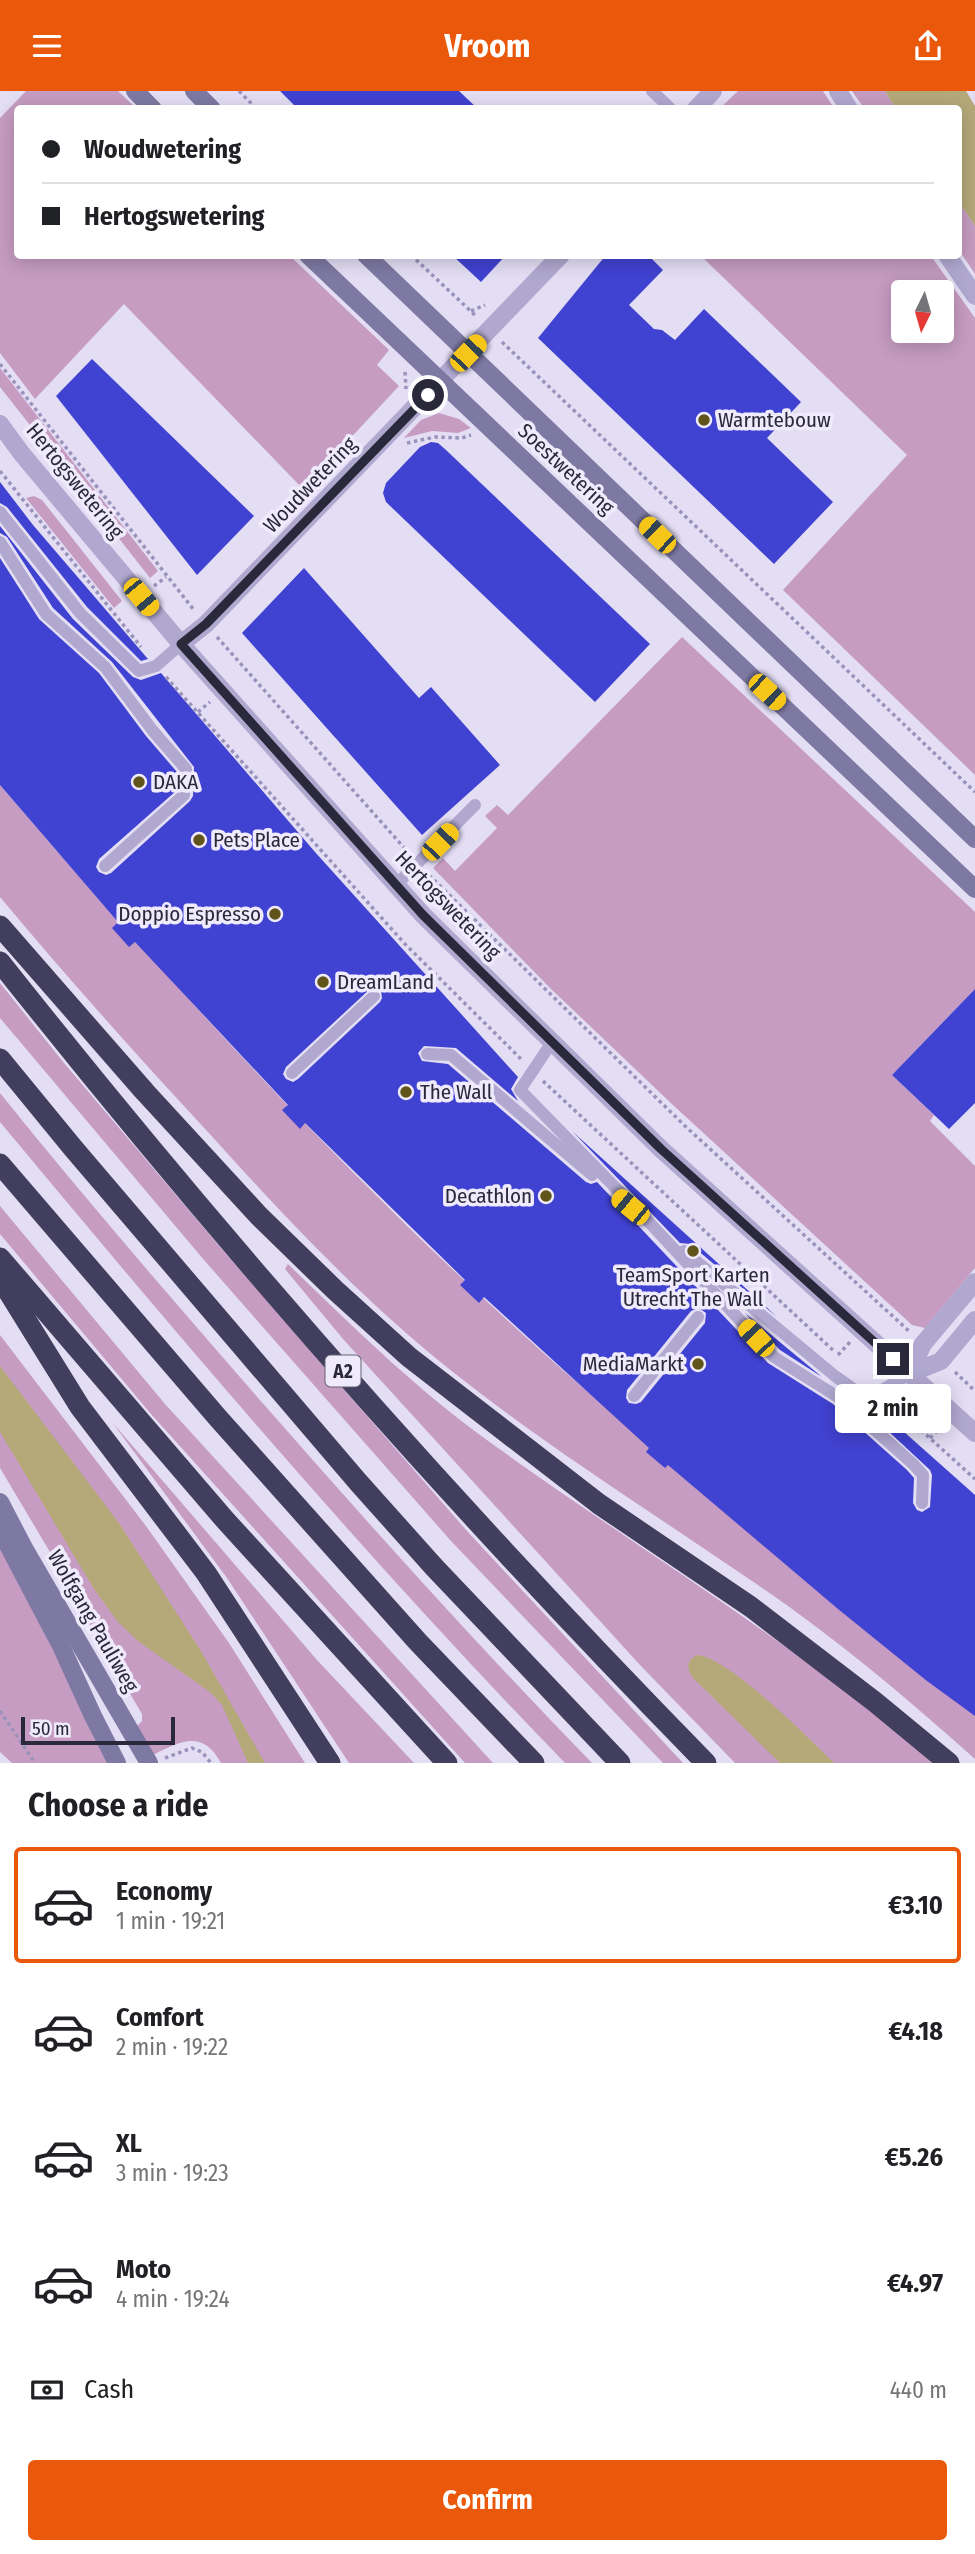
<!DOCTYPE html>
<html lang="en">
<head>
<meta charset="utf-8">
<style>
  :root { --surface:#fff; --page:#f6f6f6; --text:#202124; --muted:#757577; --line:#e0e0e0; --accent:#ea580c }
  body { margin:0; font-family:"Fira Sans Condensed",sans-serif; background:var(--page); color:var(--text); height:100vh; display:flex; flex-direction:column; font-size:26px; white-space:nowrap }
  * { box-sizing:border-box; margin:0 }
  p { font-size:23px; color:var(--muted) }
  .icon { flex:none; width:38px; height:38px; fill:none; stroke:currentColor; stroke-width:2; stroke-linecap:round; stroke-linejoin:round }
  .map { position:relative; height:1672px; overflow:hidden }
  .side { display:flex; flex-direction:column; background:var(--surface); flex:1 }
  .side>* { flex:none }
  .guide { position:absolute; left:14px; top:14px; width:948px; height:154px; border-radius:7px; box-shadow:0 4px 18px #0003; display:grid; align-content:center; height:154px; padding:0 28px; background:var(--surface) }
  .needle { width:46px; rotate:185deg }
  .controls { position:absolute; left:891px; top:189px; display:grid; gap:14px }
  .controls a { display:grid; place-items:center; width:63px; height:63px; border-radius:7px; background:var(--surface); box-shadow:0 4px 18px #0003; font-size:35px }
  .scale { position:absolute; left:21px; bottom:18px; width:154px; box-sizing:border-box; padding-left:7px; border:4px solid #2a293b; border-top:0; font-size:19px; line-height:24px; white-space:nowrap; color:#2a293b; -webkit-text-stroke:5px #f0ebfc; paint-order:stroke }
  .end { position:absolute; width:32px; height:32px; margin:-16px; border:9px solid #2a293b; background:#fff; box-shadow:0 0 0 4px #fff }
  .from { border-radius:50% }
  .bubble { position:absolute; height:49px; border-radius:7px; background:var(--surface); box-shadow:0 4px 18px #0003; font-size:23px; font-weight:700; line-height:49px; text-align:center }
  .car { position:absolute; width:21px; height:42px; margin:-21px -10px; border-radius:9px; box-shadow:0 0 5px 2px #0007; background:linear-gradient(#f5c518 24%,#345 0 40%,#f5c518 0 76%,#345 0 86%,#f5c518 0) }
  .guide b { display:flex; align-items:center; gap:24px; height:66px; font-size:26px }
  .guide b+b { border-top:2px solid var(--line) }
  .guide i { width:18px; height:18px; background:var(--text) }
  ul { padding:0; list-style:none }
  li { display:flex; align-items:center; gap:21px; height:116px; margin:0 14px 10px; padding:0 14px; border:4px solid transparent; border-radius:7px }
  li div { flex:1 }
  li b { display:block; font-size:26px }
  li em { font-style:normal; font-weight:700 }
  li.active { border-color:var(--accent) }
  li>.icon { width:63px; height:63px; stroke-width:1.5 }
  h2 { padding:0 28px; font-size:32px; line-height:84px }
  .pay { display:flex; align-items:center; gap:18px; height:77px; padding:0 28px; font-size:26px }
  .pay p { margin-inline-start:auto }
  .cta { display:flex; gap:14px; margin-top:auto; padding:14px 28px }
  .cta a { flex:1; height:80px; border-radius:7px; background:var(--accent); color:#fff; font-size:28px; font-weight:700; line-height:80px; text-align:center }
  header { display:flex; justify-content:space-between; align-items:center; height:91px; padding:0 28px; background:var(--accent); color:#fff; font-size:32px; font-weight:700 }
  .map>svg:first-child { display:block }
  .green { fill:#c69cc2; fill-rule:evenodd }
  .water { fill:#b5a97a }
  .building { fill:#4042d1; fill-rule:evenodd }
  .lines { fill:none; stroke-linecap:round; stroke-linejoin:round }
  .path { stroke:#9992bb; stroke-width:3.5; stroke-dasharray:3.5 3.5; stroke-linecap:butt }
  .service { stroke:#b0a8cf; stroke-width:12 }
  .minor { stroke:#b0a8cf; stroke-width:18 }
  .tertiary { stroke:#b0a8cf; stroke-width:18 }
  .secondary { stroke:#7e79a3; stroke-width:18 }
  .motorway { stroke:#413f5d; stroke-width:21 }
  .route { stroke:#2a293b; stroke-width:9 }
  .poi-dot { fill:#61541a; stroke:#f0ebfc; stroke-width:2.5 }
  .labels { text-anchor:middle; stroke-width:7; stroke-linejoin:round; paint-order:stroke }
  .shield { fill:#f0ebfc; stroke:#656375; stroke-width:2 }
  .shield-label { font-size:19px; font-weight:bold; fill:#2a293b }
  .poi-label { font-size:21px; fill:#2a293b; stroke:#f0ebfc; text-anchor:start }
  .street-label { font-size:21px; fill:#2a293b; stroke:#f0ebfc }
</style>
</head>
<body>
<header><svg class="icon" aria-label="menu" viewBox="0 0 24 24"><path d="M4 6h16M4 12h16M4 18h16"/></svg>Vroom<svg class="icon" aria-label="share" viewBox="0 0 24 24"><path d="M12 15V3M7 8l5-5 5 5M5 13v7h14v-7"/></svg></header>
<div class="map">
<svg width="975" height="1672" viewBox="0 0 975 1672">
  <rect width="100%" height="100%" fill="#e4def5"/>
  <g class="green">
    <path d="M26 0H118L136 17 18 18V164L290 165 389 259 377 274 399 295 303 398 124 213 35 308 0 262V27Z"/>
    <path d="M738 0H823L834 17H720Z"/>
    <path d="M852 0H885L895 17H864Z"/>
    <path d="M959 111 975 135V183L959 159Z"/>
    <path d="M701 165H931L975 227V684L783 499 907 364ZM903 201H942V240H903Z"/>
    <path d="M0 277 158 480 150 487 0 296Z"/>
    <path d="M439 322 459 328 471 337 458 342 432 340 404 347 421 329Z"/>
    <path d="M34 405 42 409 122 510 114 517 26 407Z"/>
    <path d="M682 546 975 821V898L892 984 934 1024 930 1030 975 1075V1177L925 1237 912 1234 674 1015 550 897 433 777 443 767 455 780 497 737 485 725 497 714 508 724Z"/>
    <path d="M0 694C187 913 383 1126 602 1313 643 1348 686 1381 728 1415 810 1481 893 1548 975 1614V1668C903 1604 830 1542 749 1488 650 1420 547 1356 453 1281 367 1213 291 1133 218 1052 143 971 70 890 0 806Z"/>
    <path d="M0 892 64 972 220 1156 467 1440 683 1672H663L451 1450 204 1169 0 927Z"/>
    <path d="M0 1002C86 1109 176 1213 267 1317 372 1437 480 1557 592 1672H565C367 1468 182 1250 0 1031Z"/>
    <path d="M0 1115 165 1313 493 1672H465L151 1323 0 1143Z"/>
    <path d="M288 1173C353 1236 417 1299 491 1352 638 1458 796 1552 933 1672H735L640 1574 343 1248 285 1178Z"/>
    <path d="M0 1244 146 1435 229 1552 305 1672H221C203 1638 180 1650 153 1664L137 1635 142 1630V1623L90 1535 69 1493 0 1377Z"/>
    <path d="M112 1331 317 1569 414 1672H349L227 1487Z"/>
    <path d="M0 1454 110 1672H12L0 1661Z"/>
  </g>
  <g class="water">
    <path d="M885 0H966L975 15V135L959 111V18L895 17Z"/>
    <path d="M0 1275 119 1432 201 1560 265 1672H248L222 1614 211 1602 138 1550 118 1531 94 1498 0 1341Z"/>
    <path d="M698 1564C730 1568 809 1647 834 1672H780L693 1587C686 1577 686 1569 698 1564Z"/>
  </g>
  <g class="building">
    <path d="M280 0H459L478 18H298Z"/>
    <path d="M452 164H506L481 191Z"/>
    <path d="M606 164H648L663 179 629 214 654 238 662 239 675 249 704 218 801 311 767 347 833 411 774 473 538 247Z"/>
    <path d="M92 268 254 425 197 484 56 305Z"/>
    <path d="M431 351 438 352 446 359 650 553 595 611 386 411 383 402 386 392 420 356Z"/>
    <path d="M0 391 33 434 148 568 141 570 87 516 7 416 0 412Z"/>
    <path d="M0 435 73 528 133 586 141 589 161 582 315 761 518 986 511 998 518 1010 456 957 424 955 418 962 422 970 448 973 586 1091 591 1093 597 1091 768 1272 833 1313 907 1379 914 1387 913 1412 917 1419 922 1421 930 1416 932 1384 930 1379 858 1312 868 1318 876 1316 975 1404V1625L927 1590 838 1518 668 1374 665 1377 646 1361 649 1357 484 1206 479 1212 460 1194 465 1189 305 1032 300 1038 282 1019 288 1014 135 851 129 856 112 837 118 831 0 694V467L39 528 99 582 146 645 177 681 176 700 99 768 96 776 99 781 106 784 111 782 190 710 193 705 194 676 112 571 53 517 7 446 0 442ZM371 897 381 900 382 907 380 911 298 988 293 991 286 988 283 983 286 976ZM699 1217 706 1222 705 1232 641 1311 636 1313 629 1312 626 1307 627 1299 691 1220Z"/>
    <path d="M304 477 419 607 431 596 500 674 422 744 242 542Z"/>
    <path d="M975 898V1012L949 1038 892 984Z"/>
    <path d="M573 1041 763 1213 777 1226 690 1153 680 1152Z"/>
    <path d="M745 1222 822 1286 780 1259Z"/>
  </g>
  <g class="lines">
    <g class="path">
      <path d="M239 0 257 18"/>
      <path d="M411 164 477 226"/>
      <path d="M471 220 485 214"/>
      <path d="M502 251 975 701"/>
      <path d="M0 273 194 519"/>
      <path d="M405 281 406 298"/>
      <path d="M407 352 435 346 462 347 471 344"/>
      <path d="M0 380 141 556"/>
      <path d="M154 495 166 486"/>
      <path d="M217 546 407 760"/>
      <path d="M166 586 405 853 523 970"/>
      <path d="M198 621 210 611"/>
      <path d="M429 784 685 1035 910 1241"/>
      <path d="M543 990 835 1261"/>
      <path d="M838 1264 850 1251"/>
      <path d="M955 1281 975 1300"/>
      <path d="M890 1311 975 1388"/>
      <path d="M930 1347 941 1336"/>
      <path d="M0 1620 35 1672"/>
      <path d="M165 1667 192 1657 202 1661 211 1672"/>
    </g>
    <g class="service">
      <path d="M652 0 671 18"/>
      <path d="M0 421 80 522 139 580 156 575 181 553"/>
      <path d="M0 451 46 523 105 576 153 640 186 678 184 704 105 775"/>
      <path d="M396 794 475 714"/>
      <path d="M552 951 520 999 648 1130 774 1266 838 1306 913 1373 923 1384 922 1412"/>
      <path d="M427 963 451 964 592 1084"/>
      <path d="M292 982 374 905"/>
      <path d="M684 1160 835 1285 870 1310 879 1301 909 1283"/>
      <path d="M634 1305 698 1226"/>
    </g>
    <g class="minor">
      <path d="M838 0 849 18"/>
      <path d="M696 18 713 0"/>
      <path d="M947 164 975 205"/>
      <path d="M181 553 206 533 561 164"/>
      <path d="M909 1283 923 1253 975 1191"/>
      <path d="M909 1283 941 1270 975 1229"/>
    </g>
    <path class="tertiary" d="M0 333 22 363 181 553 423 824 661 1058 975 1342"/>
    <g class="secondary">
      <path d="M135 0 153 18"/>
      <path d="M194 0 212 18"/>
      <path d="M308 164 975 798"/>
      <path d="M366 164 975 748"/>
      <path d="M0 1411 24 1457 149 1672"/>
      <path d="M0 1439 61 1555 93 1625 117 1672"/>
    </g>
    <g class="motorway">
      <path d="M0 835 145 1001 259 1125 335 1199 409 1266 599 1413 751 1516 875 1611 949 1672"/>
      <path d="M0 871C221 1150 457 1418 706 1672"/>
      <path d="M0 968 73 1057 358 1391 434 1476 620 1672"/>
      <path d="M0 1073 218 1327 418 1551 534 1672"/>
      <path d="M0 1167 226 1430 447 1672"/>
      <path d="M0 1187 80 1316 206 1482 330 1672"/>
    </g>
  </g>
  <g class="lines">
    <path class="route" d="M428 304 206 533 181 553 423 824 661 1058 893 1268"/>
  </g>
  <g class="poi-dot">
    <circle cx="704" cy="329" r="7"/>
    <circle cx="139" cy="691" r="7"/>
    <circle cx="199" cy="749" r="7"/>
    <circle cx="275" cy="823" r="7"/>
    <circle cx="323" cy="891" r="7"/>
    <circle cx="406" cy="1001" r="7"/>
    <circle cx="546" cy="1105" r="7"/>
    <circle cx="693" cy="1160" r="7"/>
    <circle cx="698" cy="1273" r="7"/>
  </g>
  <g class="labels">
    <rect class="shield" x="325.5" y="1264.5" width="35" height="31" rx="5"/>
    <g class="shield-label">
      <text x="343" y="1287">A2</text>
    </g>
    <g class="poi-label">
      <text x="718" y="336">Warmtebouw</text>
      <text x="153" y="698">DAKA</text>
      <text x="213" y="756">Pets Place</text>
      <text x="261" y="830" text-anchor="end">Doppio Espresso</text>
      <text x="337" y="898">DreamLand</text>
      <text x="420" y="1008">The Wall</text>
      <text x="532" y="1112" text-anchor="end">Decathlon</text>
      <text x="693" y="1191" text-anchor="middle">TeamSport Karten<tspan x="693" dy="24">Utrecht The Wall</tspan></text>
      <text x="684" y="1280" text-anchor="end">MediaMarkt</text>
    </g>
    <g class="street-label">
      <text transform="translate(566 378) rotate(43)" y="7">Soestwetering</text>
      <text transform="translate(75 390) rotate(51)" y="7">Hertogswetering</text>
      <text transform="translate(310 394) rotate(-46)" y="7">Woudwetering</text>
      <text transform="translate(448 814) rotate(46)" y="7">Hertogswetering</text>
      <text transform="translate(93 1530) rotate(60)" y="7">Wolfgang Pauliweg</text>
    </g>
  </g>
</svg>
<div class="controls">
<a><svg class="needle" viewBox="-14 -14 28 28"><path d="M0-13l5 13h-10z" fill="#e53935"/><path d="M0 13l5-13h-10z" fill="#757577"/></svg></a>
</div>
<div class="scale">50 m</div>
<i class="end from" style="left:428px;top:304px"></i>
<i class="end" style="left:893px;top:1268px"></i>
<div class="bubble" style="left:835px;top:1293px;width:116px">2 min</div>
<i class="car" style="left:468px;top:262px;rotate:44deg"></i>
<i class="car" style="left:657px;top:444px;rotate:314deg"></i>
<i class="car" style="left:141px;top:506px;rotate:140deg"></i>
<i class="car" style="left:767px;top:601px;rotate:133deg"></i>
<i class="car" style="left:440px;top:751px;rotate:44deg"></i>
<i class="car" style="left:630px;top:1116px;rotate:309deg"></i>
<i class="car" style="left:756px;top:1247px;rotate:317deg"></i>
<div class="guide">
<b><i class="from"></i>Woudwetering</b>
<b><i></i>Hertogswetering</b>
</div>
</div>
<section class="side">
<h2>Choose a ride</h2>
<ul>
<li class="active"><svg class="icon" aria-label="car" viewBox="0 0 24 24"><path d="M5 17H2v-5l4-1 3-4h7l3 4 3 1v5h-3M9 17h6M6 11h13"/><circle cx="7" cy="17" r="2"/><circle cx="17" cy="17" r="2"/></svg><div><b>Economy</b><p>1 min · 19:21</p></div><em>€3.10</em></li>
<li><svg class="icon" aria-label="car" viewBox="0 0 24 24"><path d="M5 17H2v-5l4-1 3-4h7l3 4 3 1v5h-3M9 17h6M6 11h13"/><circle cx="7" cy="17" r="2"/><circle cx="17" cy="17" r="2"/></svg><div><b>Comfort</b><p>2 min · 19:22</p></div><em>€4.18</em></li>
<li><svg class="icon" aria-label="car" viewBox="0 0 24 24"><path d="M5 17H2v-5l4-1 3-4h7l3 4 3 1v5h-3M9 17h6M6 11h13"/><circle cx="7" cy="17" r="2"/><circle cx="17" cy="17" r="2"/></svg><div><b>XL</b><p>3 min · 19:23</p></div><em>€5.26</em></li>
<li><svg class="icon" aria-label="car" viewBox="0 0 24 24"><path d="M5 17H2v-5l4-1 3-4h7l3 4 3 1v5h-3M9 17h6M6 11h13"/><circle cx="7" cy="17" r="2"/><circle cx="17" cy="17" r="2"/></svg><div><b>Moto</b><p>4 min · 19:24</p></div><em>€4.97</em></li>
</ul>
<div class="pay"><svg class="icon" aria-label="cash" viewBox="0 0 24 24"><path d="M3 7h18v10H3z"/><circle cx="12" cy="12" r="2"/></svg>Cash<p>440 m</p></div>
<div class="cta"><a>Confirm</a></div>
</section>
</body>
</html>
